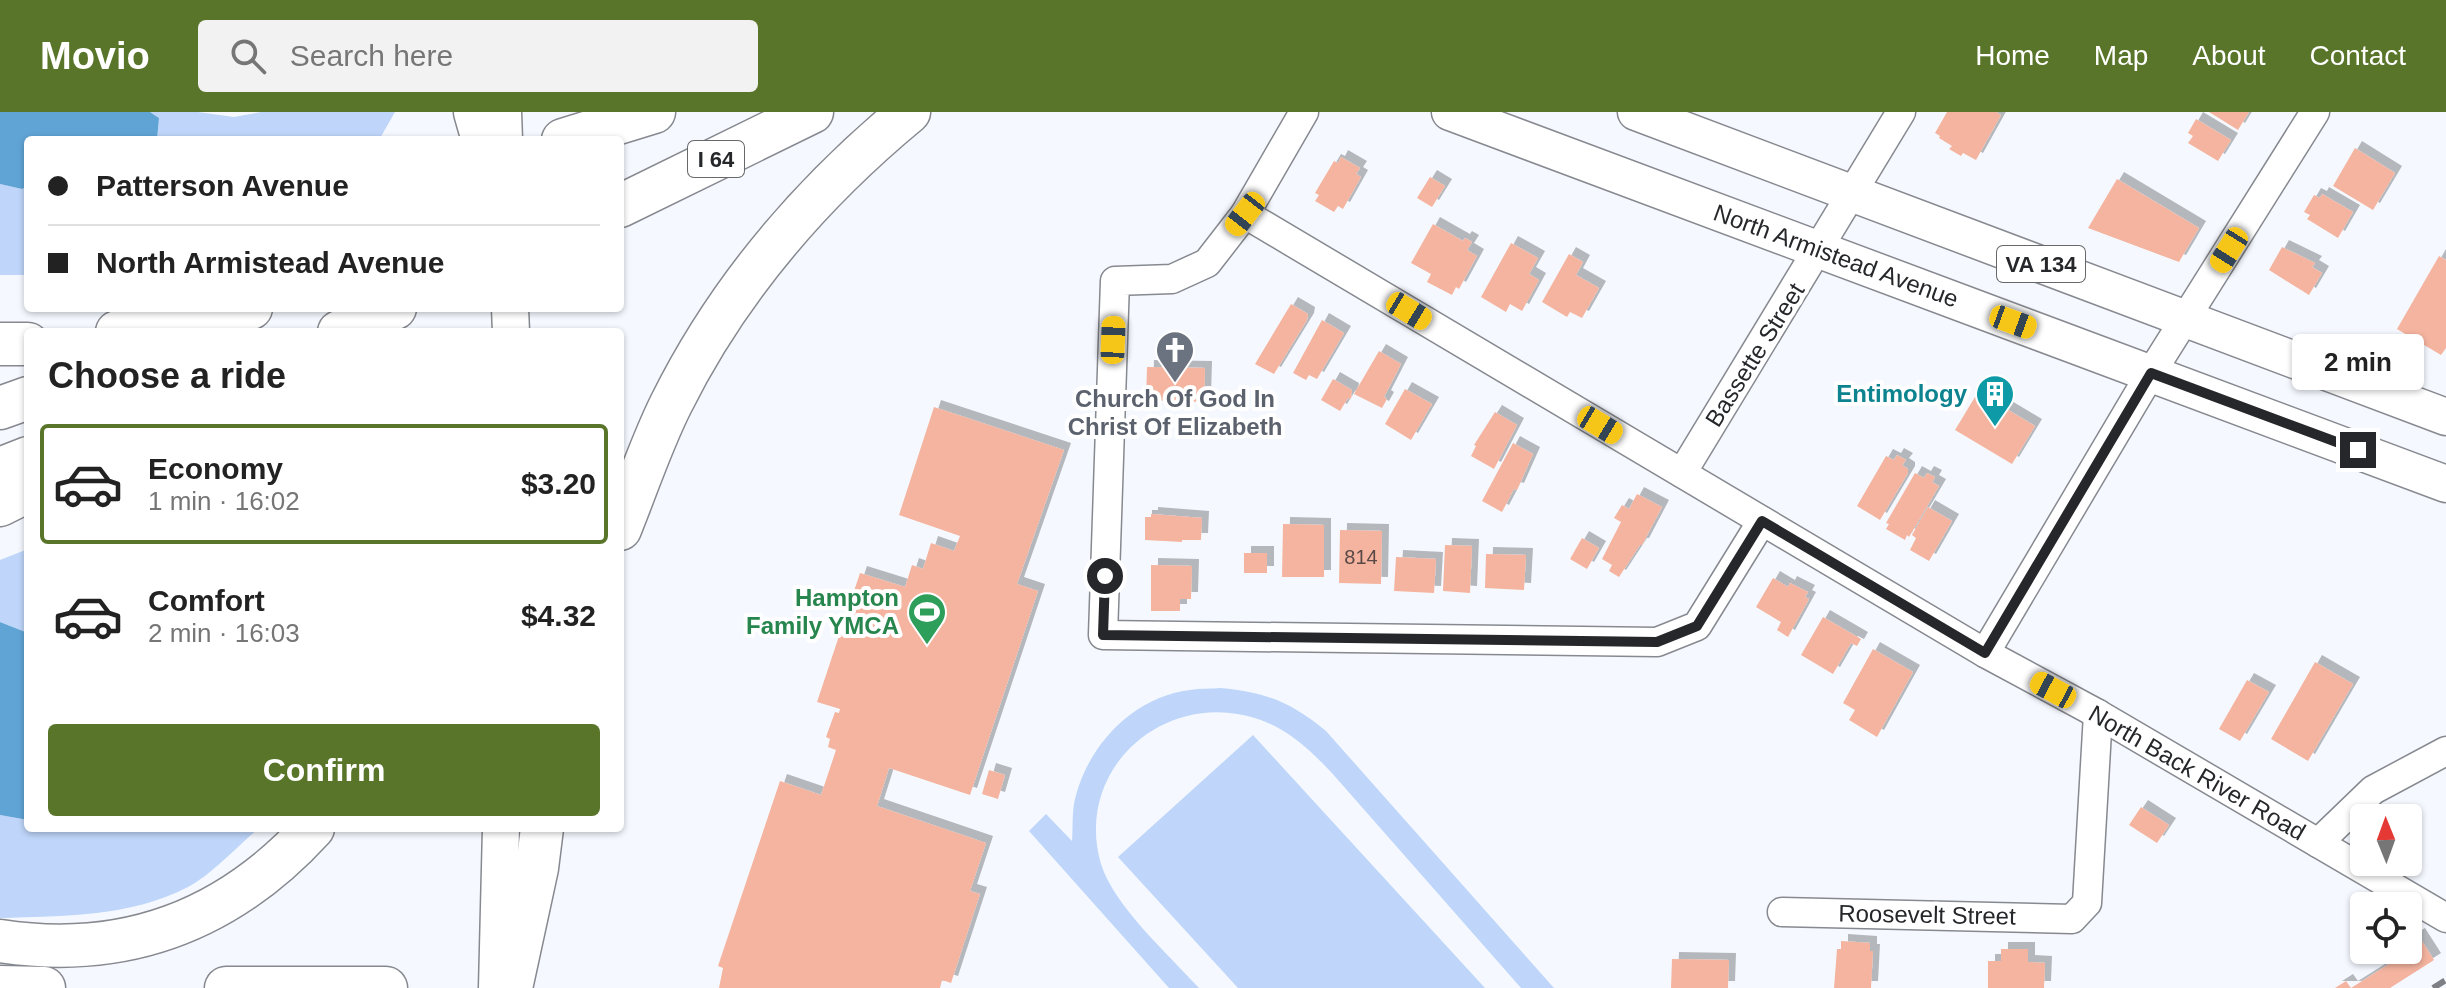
<!DOCTYPE html>
<html lang="en">
<head>
<meta charset="utf-8">
<style>
  :root { --surface:#fff; --page:#f2f2f2; --text:#222; --muted:#767676; --line:#e0e0e0; --accent:#59752a }
  body { margin:0; font-family:Helvetica,sans-serif; background:var(--page); color:var(--text); height:100vh; display:flex; flex-direction:column; font-size:30px; white-space:nowrap }
  * { box-sizing:border-box; margin:0 }
  p { font-size:26px; color:var(--muted) }
  .icon { flex:none; width:44px; height:44px; fill:none; stroke:currentColor; stroke-width:2; stroke-linecap:round; stroke-linejoin:round }
  .map { position:relative; flex:1; overflow:hidden }
  .panel { position:absolute; left:24px; top:216px; width:600px; height:504px; display:flex; flex-direction:column; background:var(--surface); border-radius:8px; box-shadow:0 2px 6px #0004 }
  .panel>* { flex:none }
  .guide { position:absolute; left:24px; top:24px; width:600px; height:176px; border-radius:8px; box-shadow:0 2px 6px #0004; display:grid; align-content:center; height:176px; padding:0 24px; background:var(--surface) }
  .needle { width:52px; rotate:359deg }
  .controls { position:absolute; left:2350px; top:692px; display:grid; gap:16px }
  .controls a { display:grid; place-items:center; width:72px; height:72px; border-radius:8px; background:var(--surface); box-shadow:0 2px 6px #0004; font-size:40px }
  .end { position:absolute; width:36px; height:36px; margin:-18px; border:10px solid #26272a; background:#fff; box-shadow:0 0 0 4px #fff }
  .from { border-radius:50% }
  .bubble { position:absolute; height:56px; border-radius:8px; background:var(--surface); box-shadow:0 2px 6px #0004; font-size:26px; font-weight:700; line-height:56px; text-align:center }
  .car { position:absolute; width:24px; height:48px; margin:-24px -12px; border-radius:10px; box-shadow:0 0 6px 2px #0007; background:linear-gradient(#f5c518 24%,#345 0 40%,#f5c518 0 76%,#345 0 86%,#f5c518 0) }
  .guide b { display:flex; align-items:center; gap:28px; height:76px; font-size:30px }
  .guide b+b { border-top:2px solid var(--line) }
  .guide i { width:20px; height:20px; background:var(--text) }
  ul { padding:0; list-style:none }
  li { display:flex; align-items:center; gap:24px; height:120px; margin:0 16px 12px; padding:0 8px; border:4px solid transparent; border-radius:8px }
  li div { flex:1 }
  li b { display:block; font-size:30px }
  li em { font-style:normal; font-weight:700 }
  li.on { border-color:var(--accent) }
  li>.icon { width:72px; height:72px; stroke-width:1.5 }
  h2 { padding:0 24px; font-size:36px; line-height:96px }
  .primary-button { display:flex; gap:16px; margin-top:auto; padding:16px 24px }
  .primary-button a { flex:1; height:92px; border-radius:8px; background:var(--accent); color:#fff; font-size:32px; font-weight:700; line-height:92px; text-align:center }
  header { display:flex; align-items:center; gap:48px; box-sizing:border-box; height:112px; padding:0 40px; background:var(--accent); color:#fff }
  header strong { font-size:38px }
  nav { display:flex; gap:44px; margin-inline-start:auto; font-size:28px }
  .search { width:560px; height:72px; background:var(--page); display:flex; align-items:center; gap:20px; box-sizing:border-box; padding:0 28px; border-radius:8px; color:var(--muted); font-size:30px }
  .map>svg:first-child { display:block }
  .green { fill:#bfd6fa }
  .water { fill:#60a4d6 }
  .building { fill:#f5b49f; filter:url(#shadow) }
  .lines { fill:none; stroke-linecap:round; stroke-linejoin:round }
  .minor-casing { stroke:#86898f; stroke-width:31 }
  .major-casing { stroke:#86898f; stroke-width:39 }
  .highway-casing { stroke:#86898f; stroke-width:45 }
  .minor { stroke:#fff; stroke-width:28 }
  .major { stroke:#fff; stroke-width:36 }
  .highway { stroke:#fff; stroke-width:42 }
  .rail { stroke:#7d7f84; stroke-width:6; stroke-dasharray:14 14; stroke-linecap:butt }
  .route { stroke:#26272a; stroke-width:10 }
  .labels { text-anchor:middle; stroke-width:8; stroke-linejoin:round; paint-order:stroke }
  .number-label { font-size:20px; fill:#5a4a47 }
  .shield { fill:#fff; stroke:#67686a; stroke-width:2 }
  .shield-label { font-size:22px; font-weight:bold; fill:#26272a }
  .street-label { font-size:24px; fill:#26272a; stroke:#fff }
  .culture-label { font-size:24px; font-weight:bold; fill:#0d838f; stroke:#fff; text-anchor:end }
  .worship-label { font-size:24px; font-weight:bold; fill:#5b616d; stroke:#fff }
  .leisure-label { font-size:24px; font-weight:bold; fill:#27864d; stroke:#fff; text-anchor:end }
</style>
</head>
<body>
<header>
<strong>Movio</strong>
<div class="search"><svg class="icon" aria-label="search" viewBox="0 0 24 24"><circle cx="10" cy="10" r="6"/><path d="M15 15l6 6"/></svg>Search here</div>
<nav><a>Home</a><a>Map</a><a>About</a><a>Contact</a></nav>
</header>
<div class="map">
<svg width="2446" height="876" viewBox="0 0 2446 876">
  <defs>
    <filter id="shadow"><feDropShadow dx="7" dy="-7" stdDeviation="0" flood-color="#0004"/></filter>
  </defs>
  <rect width="100%" height="100%" fill="#f5f9ff"/>
  <g class="green">
    <path d="M150 0H198L234 5 261 0H395L379 28H157L159 6Z"/>
    <path d="M0 72 22 77 28 74V163H0Z"/>
    <path d="M28 437V521L0 510V448Z"/>
    <path d="M1221 576C1267 581 1289 589 1326 619L1554 876H1521L1331 660C1309 637 1288 617 1258 607 1166 576 1073 656 1101 752 1114 794 1169 843 1199 876H1169L1029 719 1046 702 1072 729C1073 717 1072 704 1074 692 1085 636 1132 585 1190 578 1200 576 1211 577 1221 576Z"/>
    <path d="M1253 623 1485 876H1238L1118 745Z"/>
    <path d="M0 703 28 708V716H259C239 733 210 764 188 775 131 805 63 804 0 806Z"/>
  </g>
  <g class="water">
    <path d="M0 0H150L159 6 157 28H28V74L22 77 0 72Z"/>
    <path d="M0 510 28 521V708L0 703Z"/>
  </g>
  <g class="building">
    <path d="M1947 0H1996L2001 3 1976 48 1963 41 1961 44 1949 37 1952 34 1939 26 1940 24 1935 21Z"/>
    <path d="M2209 0H2249L2238 18Z"/>
    <path d="M2196 7 2231 28 2218 49 2188 31 2193 24 2188 21Z"/>
    <path d="M2355 36 2395 61 2373 98 2333 74Z"/>
    <path d="M1341 45 1360 56 1356 62 1361 65 1343 97 1338 94 1334 100 1315 89 1319 83 1315 81 1334 49 1338 51Z"/>
    <path d="M1430 65 1445 74 1432 95 1417 86Z"/>
    <path d="M2117 67 2199 116 2179 150 2088 116Z"/>
    <path d="M2322 82 2353 100 2338 126 2307 107 2310 103 2304 100 2314 83 2320 86Z"/>
    <path d="M1433 112 1463 129 1465 126 1472 130 1467 138 1477 144 1459 177 1456 175 1452 183 1427 170 1431 162 1411 151Z"/>
    <path d="M1511 131 1538 146 1529 162 1539 168 1522 199 1510 192 1506 200 1481 185Z"/>
    <path d="M2282 135 2315 151 2312 155 2322 161 2309 183 2269 158Z"/>
    <path d="M1569 142 1583 150 1576 163 1599 176 1582 206 1570 200 1567 205 1542 190Z"/>
    <path d="M2439 144 2446 148V236L2441 243 2397 217Z"/>
    <path d="M1291 192 1308 202 1307 208 1274 262 1255 252Z"/>
    <path d="M1322 208 1344 221 1317 267 1309 263 1306 268 1293 261Z"/>
    <path d="M1379 239 1401 252 1384 285 1387 287 1382 296 1354 282Z"/>
    <path d="M1147 255 1205 256 1204 290 1146 288Z"/>
    <path d="M1333 267 1352 278 1351 287 1348 286 1340 299 1321 288Z"/>
    <path d="M1405 277 1432 292 1411 328 1385 312Z"/>
    <path d="M1978 280 2035 314 2012 352 1955 318Z"/>
    <path d="M934 295 1064 338 1017 472 1038 479 970 683 889 656 877 694 986 731 970 779 980 782 951 871 942 868 940 876H719L723 856 718 854 780 669 821 683 836 638 828 635 830 627 826 625 835 600 839 601 840 597 817 590 860 461 905 475 912 453 923 457 931 431 954 439 960 424 899 403Z"/>
    <path d="M1495 300 1517 313 1494 357 1471 344 1476 334 1474 333Z"/>
    <path d="M1513 331 1533 342 1517 378 1514 377 1502 400 1482 389Z"/>
    <path d="M1897 343 1906 348 1902 353 1908 357V361L1880 408 1857 394 1886 344 1894 348Z"/>
    <path d="M1915 361 1924 366 1927 361 1935 365 1932 370 1939 374 1909 425 1907 423 1905 428 1886 417 1889 412 1886 411Z"/>
    <path d="M1637 382 1662 395 1642 433H1640L1619 465 1609 459 1612 453 1602 447 1621 410 1614 406 1622 393 1629 397Z"/>
    <path d="M1928 395 1952 409 1929 449 1910 438 1916 426 1912 423Z"/>
    <path d="M1151 402 1202 406 1201 428H1182V430L1145 428V405H1151Z"/>
    <path d="M1283 412 1324 413V465H1282Z"/>
    <path d="M1340 418 1382 419 1381 472 1339 471Z"/>
    <path d="M1582 426 1599 436 1587 457 1570 447Z"/>
    <path d="M1445 433 1472 434 1470 481 1443 479Z"/>
    <rect x="1244" y="441" width="23" height="20"/>
    <path d="M1486 442 1526 443 1524 478 1485 476Z"/>
    <path d="M1396 445 1436 447 1434 481 1394 479Z"/>
    <path d="M1151 453 1192 454 1191 487H1180V499H1151Z"/>
    <path d="M1773 466 1788 475 1790 471 1808 480 1805 485 1809 487 1788 525 1777 518 1781 510 1756 495Z"/>
    <path d="M1823 505 1861 527 1857 534 1851 531 1833 562 1801 543Z"/>
    <path d="M1873 537 1913 560 1877 625 1849 608 1855 598 1843 591Z"/>
    <path d="M2315 550 2353 572 2308 649 2271 627Z"/>
    <path d="M2247 568 2269 580 2240 629 2219 617Z"/>
    <path d="M989 658 1005 663 998 687 982 682Z"/>
    <path d="M2141 695 2169 713 2157 731 2129 713Z"/>
    <path d="M2418 823 2434 848 2390 876H2335L2346 869 2351 876 2405 842 2402 838H2408V829Z"/>
    <path d="M1841 829 1870 831V839H1873L1871 876H1834L1837 837H1841Z"/>
    <path d="M2001 837H2028V850L2045 851 2044 876H1988V849H2001Z"/>
    <path d="M1672 847 1729 848 1728 876H1671Z"/>
  </g>
  <g class="lines">
    <defs>
      <g id="minor">
        <path d="M1304 0 1245 102 1207 151 1172 167 1115 169 1103 523 1657 530 1697 514 1762 409"/>
        <path d="M1245 102 1985 541 2098 602 2446 806"/>
        <path d="M1682 361 1901 0"/>
        <path d="M1985 541 2151 261 2315 0"/>
        <path d="M2318 731 2373 678 2446 639"/>
        <path d="M1782 800 2072 807 2087 791 2098 602"/>
      </g>
      <g id="major">
        <path d="M503 0 504 28"/>
        <path d="M1450 0 2446 372"/>
        <path d="M1636 0 2446 305"/>
        <path d="M510 196 511 220"/>
        <path d="M497 876 501 716"/>
      </g>
      <g id="highway">
        <path d="M475 0 483 28"/>
        <path d="M563 28 654 0"/>
        <path d="M620 94 812 0"/>
        <path d="M117 220 179 196"/>
        <path d="M194 220 251 196"/>
        <path d="M339 220 395 196"/>
        <path d="M0 232H28"/>
        <path d="M0 296 28 286"/>
        <path d="M0 357 28 346"/>
        <path d="M0 393 28 379"/>
        <path d="M620 417C637 375 651 332 671 292 728 177 811 81 909 0"/>
        <path d="M0 829C125 848 228 809 313 716"/>
        <path d="M0 875 44 876"/>
        <path d="M226 876H386"/>
        <path d="M511 876 537 756 542 716"/>
      </g>
    </defs>
    <use href="#minor" class="minor-casing"/>
    <use href="#major" class="major-casing"/>
    <use href="#highway" class="highway-casing"/>
    <use href="#minor" class="minor"/>
    <use href="#major" class="major"/>
    <use href="#highway" class="highway"/>
    <path class="rail" d="M2433 876 2446 868"/>
  </g>
  <g class="lines">
    <path class="route" d="M1105 464 1103 523 1657 530 1697 514 1762 409 1985 541 2151 261 2358 338"/>
  </g>
  <defs>
    <symbol id="church-pin" viewBox="-11 -11 22 30"><path d="M0 17L-7.5 6A9.5 9.5 0 1 1 7.5 6Z" fill="#6b7280" stroke="#fff"/><path d="M-1.2-6h2.4v3.5h3.3v2.4h-3.3V6h-2.4V-.1h-3.3v-2.4h3.3Z" fill="#fff"/></symbol>
    <symbol id="building-pin" viewBox="-11 -11 22 30"><path d="M0 17L-7.5 6A9.5 9.5 0 1 1 7.5 6Z" fill="#0f9aa8" stroke="#fff"/><path d="M-4-6H4V6H1V3H-1V6H-4ZM-2.5-4.3h1.7v1.8h-1.7ZM.8-4.3h1.7v1.8H.8ZM-2.5-1h1.7V.8h-1.7ZM.8-1h1.7V.8H.8Z" fill="#fff"/></symbol>
    <symbol id="stadium-pin" viewBox="-11 -11 22 30"><path d="M0 17L-7.5 6A9.5 9.5 0 1 1 7.5 6Z" fill="#2e9e5b" stroke="#fff"/><path d="M0-5a6.5 5 0 1 0 0 10a6.5 5 0 1 0 0-10ZM-3.5-1.8h7v3.6h-7Z" fill="#fff"/></symbol>
  </defs>
  <g fill-rule="evenodd">
    <use href="#church-pin" x="1153" y="216" width="44" height="60"/>
    <use href="#building-pin" x="1973" y="260" width="44" height="60"/>
    <use href="#stadium-pin" x="905" y="478" width="44" height="60"/>
  </g>
  <g class="labels">
    <g class="number-label">
      <text x="1361" y="452">814</text>
    </g>
    <g class="shield">
      <rect x="688" y="29" width="56" height="36" rx="6"/>
      <rect x="1997" y="134" width="88" height="36" rx="6"/>
    </g>
    <g class="shield-label">
      <text x="716" y="55">I 64</text>
      <text x="2041" y="160">VA 134</text>
    </g>
    <g class="street-label">
      <text transform="translate(1836 144) rotate(20)" y="8">North Armistead Avenue</text>
      <text transform="translate(1755 243) rotate(-58)" y="8">Bassette Street</text>
      <text transform="translate(2197 661) rotate(30)" y="8">North Back River Road</text>
      <text transform="translate(1927 803) rotate(1)" y="8">Roosevelt Street</text>
    </g>
    <g class="culture-label">
      <text x="1967" y="290">Entimology</text>
    </g>
    <g class="worship-label">
      <text x="1175" y="295">Church Of God In<tspan x="1175" dy="28">Christ Of Elizabeth</tspan></text>
    </g>
    <g class="leisure-label">
      <text x="899" y="494">Hampton<tspan x="899" dy="28">Family YMCA</tspan></text>
    </g>
  </g>
</svg>
<div class="controls">
<a><svg class="needle" viewBox="-14 -14 28 28"><path d="M0-13l5 13h-10z" fill="#e53935"/><path d="M0 13l5-13h-10z" fill="#767676"/></svg></a>
<a><svg class="icon" aria-label="locate" viewBox="0 0 24 24"><circle cx="12" cy="12" r="6"/><path d="M12 2v4M12 18v4M2 12h4M18 12h4"/></svg></a>
</div>
<i class="end from" style="left:1105px;top:464px"></i>
<i class="end" style="left:2358px;top:338px"></i>
<div class="bubble" style="left:2292px;top:222px;width:132px">2 min</div>
<i class="car" style="left:1245px;top:102px;rotate:218deg"></i>
<i class="car" style="left:2229px;top:138px;rotate:212deg"></i>
<i class="car" style="left:1409px;top:199px;rotate:121deg"></i>
<i class="car" style="left:2013px;top:210px;rotate:110deg"></i>
<i class="car" style="left:1113px;top:228px;rotate:2deg"></i>
<i class="car" style="left:1600px;top:313px;rotate:121deg"></i>
<i class="car" style="left:2053px;top:578px;rotate:298deg"></i>
<div class="guide">
<b><i class="from"></i>Patterson Avenue</b>
<b><i></i>North Armistead Avenue</b>
</div>
<section class="panel">
<h2>Choose a ride</h2>
<ul>
<li class="on"><svg class="icon" aria-label="car" viewBox="0 0 24 24"><path d="M5 17H2v-5l4-1 3-4h7l3 4 3 1v5h-3M9 17h6M6 11h13"/><circle cx="7" cy="17" r="2"/><circle cx="17" cy="17" r="2"/></svg><div><b>Economy</b><p>1 min · 16:02</p></div><em>$3.20</em></li>
<li><svg class="icon" aria-label="car" viewBox="0 0 24 24"><path d="M5 17H2v-5l4-1 3-4h7l3 4 3 1v5h-3M9 17h6M6 11h13"/><circle cx="7" cy="17" r="2"/><circle cx="17" cy="17" r="2"/></svg><div><b>Comfort</b><p>2 min · 16:03</p></div><em>$4.32</em></li>
</ul>
<div class="primary-button"><a>Confirm</a></div>
</section>
</div>
</body>
</html>
